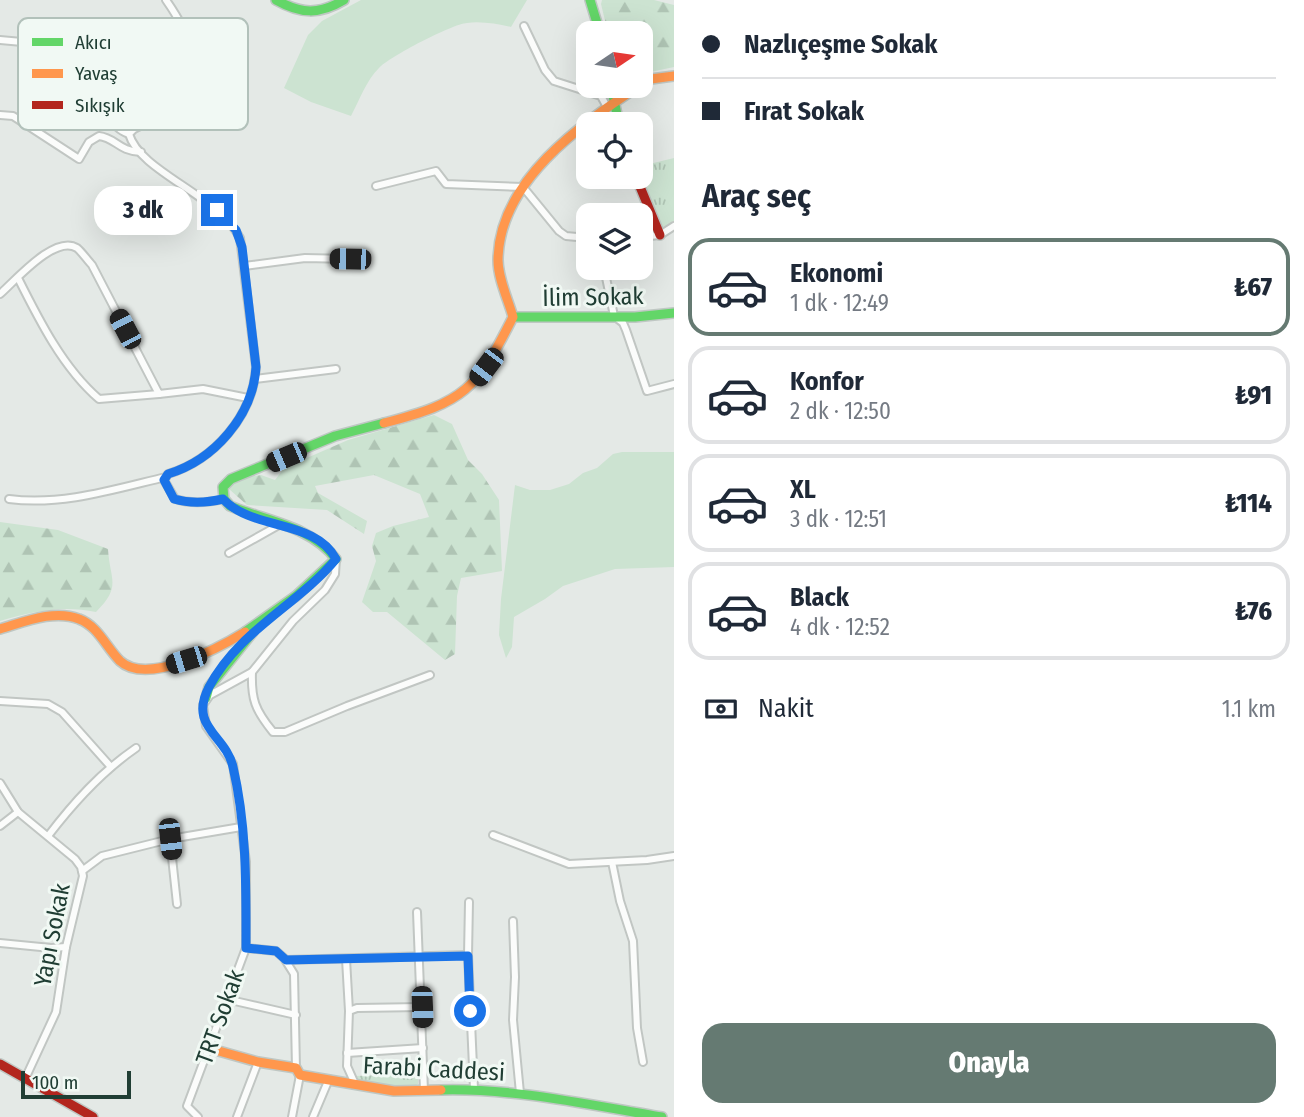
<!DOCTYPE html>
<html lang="tr">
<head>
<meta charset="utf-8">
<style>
  :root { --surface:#fff; --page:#f6f6f7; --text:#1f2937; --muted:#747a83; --line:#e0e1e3; --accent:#657a72 }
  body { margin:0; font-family:"Fira Sans Condensed",sans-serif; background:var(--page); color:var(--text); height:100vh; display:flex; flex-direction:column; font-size:26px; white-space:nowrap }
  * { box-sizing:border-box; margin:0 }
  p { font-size:23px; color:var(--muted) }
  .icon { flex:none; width:38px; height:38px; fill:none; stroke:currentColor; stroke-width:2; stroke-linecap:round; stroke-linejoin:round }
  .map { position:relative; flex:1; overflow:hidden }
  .drawer { display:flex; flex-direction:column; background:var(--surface); width:630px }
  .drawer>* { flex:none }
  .hud { display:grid; align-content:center; height:154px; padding:0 28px; background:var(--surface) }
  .needle { width:46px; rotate:77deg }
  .tools { position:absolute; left:576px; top:21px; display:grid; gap:14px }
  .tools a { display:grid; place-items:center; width:77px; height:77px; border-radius:14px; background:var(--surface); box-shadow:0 7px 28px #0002; font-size:35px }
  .scale { position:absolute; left:21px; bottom:18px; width:110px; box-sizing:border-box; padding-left:7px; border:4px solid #203e34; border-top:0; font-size:19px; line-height:24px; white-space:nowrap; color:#203e34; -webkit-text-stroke:5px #f1f9f4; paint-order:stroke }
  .end { position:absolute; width:32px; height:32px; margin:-16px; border:9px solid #1a73e8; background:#fff; box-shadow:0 0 0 4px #fff }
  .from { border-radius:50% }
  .bubble { position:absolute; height:49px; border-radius:21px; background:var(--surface); box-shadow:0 7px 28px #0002; font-size:23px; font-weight:800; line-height:49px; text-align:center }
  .car { position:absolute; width:21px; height:42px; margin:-21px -10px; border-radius:9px; box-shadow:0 0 5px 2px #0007; background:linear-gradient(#222 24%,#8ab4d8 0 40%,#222 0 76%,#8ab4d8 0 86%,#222 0) }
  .hud b { display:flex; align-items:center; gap:24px; height:66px; font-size:26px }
  .hud b+b { border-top:2px solid var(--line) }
  .hud i { width:18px; height:18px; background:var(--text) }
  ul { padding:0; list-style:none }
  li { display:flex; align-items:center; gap:21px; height:98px; margin:0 14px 10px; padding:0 14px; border:4px solid var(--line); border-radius:21px }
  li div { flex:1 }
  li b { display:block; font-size:26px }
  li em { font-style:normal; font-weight:800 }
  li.selected { border-color:var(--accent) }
  li>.icon { width:63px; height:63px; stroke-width:1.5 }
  h2 { padding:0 28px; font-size:32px; line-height:84px }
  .pay { display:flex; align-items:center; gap:18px; height:77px; padding:0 28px; font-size:26px }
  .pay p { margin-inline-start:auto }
  .button { display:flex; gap:14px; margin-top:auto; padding:14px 28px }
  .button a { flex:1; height:80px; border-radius:21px; background:var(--accent); color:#fff; font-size:28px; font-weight:800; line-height:80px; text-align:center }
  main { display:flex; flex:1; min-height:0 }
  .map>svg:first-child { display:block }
  .grass { fill:#cce3d1 }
  .forest { fill:url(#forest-firs) }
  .park { fill:url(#park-tufts) }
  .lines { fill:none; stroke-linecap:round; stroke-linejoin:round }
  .street-casing { stroke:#c1c6c3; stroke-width:10 }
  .fast-casing { stroke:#bfc7c3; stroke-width:12 }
  .slow-casing { stroke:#bfc7c3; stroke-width:12 }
  .jam-casing { stroke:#bfc7c3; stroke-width:12 }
  .street { stroke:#fbfcfb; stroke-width:6 }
  .fast { stroke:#63d668; stroke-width:9 }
  .slow { stroke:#ff974d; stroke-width:9 }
  .jam { stroke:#b3261e; stroke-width:9 }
  .route { stroke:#1a73e8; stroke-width:9 }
  .labels { text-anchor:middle; stroke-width:6; stroke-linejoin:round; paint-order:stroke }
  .street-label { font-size:24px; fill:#203e34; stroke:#f1f9f4 }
  .key { fill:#f1f9f4; stroke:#b2c1ba; stroke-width:2 }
  .key-label { font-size:19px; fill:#203e34 }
</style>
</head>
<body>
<main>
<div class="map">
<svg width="674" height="1117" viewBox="0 0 674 1117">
  <defs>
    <pattern id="forest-firs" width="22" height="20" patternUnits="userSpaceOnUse" patternTransform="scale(1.75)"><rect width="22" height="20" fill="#cce3d1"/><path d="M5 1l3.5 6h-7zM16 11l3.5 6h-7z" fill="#afc4b4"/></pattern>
    <pattern id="park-tufts" width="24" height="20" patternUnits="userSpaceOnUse" patternTransform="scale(1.75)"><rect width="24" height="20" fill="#cce3d1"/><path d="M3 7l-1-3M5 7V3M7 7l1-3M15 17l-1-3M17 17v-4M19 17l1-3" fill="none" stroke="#afc4b4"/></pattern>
  </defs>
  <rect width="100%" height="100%" fill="#e4e9e6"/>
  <g class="grass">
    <path d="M361 0H527L511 27C497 24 481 21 467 23 452 24 389 57 379 68 366 81 360 99 351 116L311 102 284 88 308 35 322 21Z"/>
    <path d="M622 452H674V567L615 569 563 586 545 599 514 617 512 647 506 658 499 635 501 599 515 485 530 490H550L569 484 583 473 597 468 613 454Z"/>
  </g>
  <g class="forest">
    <path d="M602 0H654L674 5V67L641 74 640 33H608L601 4Z"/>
    <path d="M434 415 452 424 468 460 482 474 499 500 502 571 461 578 457 596 455 654 445 660 387 612H373L362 602 376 561 372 546 376 533 393 526 429 517 420 494 374 475 315 486 318 493 367 521 364 534 327 510 247 505 229 489 239 478 261 475 275 480 284 468 348 440Z"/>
    <path d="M0 522 58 530 108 549C110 581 122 586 96 612 63 605 33 611 0 621Z"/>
  </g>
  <g class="park">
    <path d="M674 158V221L658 231 640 177 641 166Z"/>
    <path d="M418 1074V1084L413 1089 356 1082 355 1076Z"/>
  </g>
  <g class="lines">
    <defs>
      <g id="street">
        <path d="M166 0C194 40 195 55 188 103"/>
        <path d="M524 26 545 70 554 81 601 96 607 107"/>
        <path d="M0 40 88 48C96 52 119 69 122 77 128 100 94 120 129 134"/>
        <path d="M191 99 203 81 207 54"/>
        <path d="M188 103 134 129 129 134C140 172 218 195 240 238L256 367C253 416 214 460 168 474L164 480 175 499C191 504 207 503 224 499"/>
        <path d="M188 103 202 107 225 118"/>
        <path d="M0 115 13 116 79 159 89 142 99 136C116 138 118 151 141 152"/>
        <path d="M376 186 436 171 446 184 523 187 559 231 566 236 588 238"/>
        <path d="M640 237 660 235 674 226"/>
        <path d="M244 266 305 258 350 259"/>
        <path d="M604 268 614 316 623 323 626 330 647 391 674 384"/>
        <path d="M18 278C39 320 63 368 99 399L159 394"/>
        <path d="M0 294C15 281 55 234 77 248 82 252 87 260 92 265L159 394 203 389 248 398"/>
        <path d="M255 379 336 369"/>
        <path d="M9 499C62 506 115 489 166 477"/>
        <path d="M229 553 279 525"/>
        <path d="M252 672C251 699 255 710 273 732H285L347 706 430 675"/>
        <path d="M0 701 48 704 62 712 111 767"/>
        <path d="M0 783 18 812 75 859 81 867 83 876 66 947 56 1012 25 1079"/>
        <path d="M0 826 18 812"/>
        <path d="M493 835 569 864 647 860 674 856"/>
        <path d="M48 836C74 802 101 772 136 748"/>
        <path d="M170 839 177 904"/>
        <path d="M612 862 620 901 633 941 637 1028 643 1062"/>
        <path d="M82 871 102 856 170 839 241 827"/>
        <path d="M469 902 468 955 474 1089"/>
        <path d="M417 912 424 1091"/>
        <path d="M513 921 515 977 513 1020 520 1093"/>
        <path d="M0 943 51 948 66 947"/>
        <path d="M246 948 276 951 284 958 294 974 296 1068"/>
        <path d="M346 959 349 1011"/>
        <path d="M286 960 468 955"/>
        <path d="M226 999 296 1015"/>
        <path d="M347 1053 423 1048"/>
        <path d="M355 1084 347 1066 349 1011 357 1008 422 1007"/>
        <path d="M198 1117 187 1106 246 948V862L233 764 206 726 203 705 210 695 252 672 293 621 325 590 335 574 336 559"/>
        <path d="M237 1117 258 1062"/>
        <path d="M292 1117 300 1075"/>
        <path d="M313 1117 329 1079"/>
      </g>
      <g id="fast">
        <path d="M276 0C301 14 319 15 344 0"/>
        <path d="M590 0 600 33"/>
        <path d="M611 86 619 124"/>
        <path d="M513 317H635L674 313"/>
        <path d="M245 632 296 596 336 559C311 526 266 521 230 506L224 499 223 487 231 479 335 436 384 423"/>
        <path d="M206 698 209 687 253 632"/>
        <path d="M441 1090C516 1088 589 1105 662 1117"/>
      </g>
      <g id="slow">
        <path d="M640 85 651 79 674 76"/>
        <path d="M384 423C465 402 476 390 513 317 508 299 498 279 498 260 499 181 580 125 639 86"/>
        <path d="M0 629C24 622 54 609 79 619 98 626 106 647 120 661 147 686 219 648 245 632"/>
        <path d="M208 1048 258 1062 296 1068 300 1075 394 1091 441 1090"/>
      </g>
      <g id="jam">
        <path d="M636 177 660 235"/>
        <path d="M0 1064 93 1117"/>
      </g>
    </defs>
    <use href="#street" class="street-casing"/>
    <use href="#fast" class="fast-casing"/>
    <use href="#slow" class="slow-casing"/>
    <use href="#jam" class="jam-casing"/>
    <use href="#street" class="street"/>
    <use href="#fast" class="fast"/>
    <use href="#slow" class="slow"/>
    <use href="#jam" class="jam"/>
  </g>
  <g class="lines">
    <path class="route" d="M217 210 236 230 242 247 256 367C253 416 214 460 168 474L164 480 174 499C191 504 206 503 223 499 253 531 315 519 336 559 298 605 239 630 209 687 188 727 226 735 233 767 247 826 246 888 246 948L276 951 286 960 468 956 470 1011"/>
  </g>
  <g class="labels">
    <g class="street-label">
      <text transform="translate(593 297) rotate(-1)" y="8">İlim Sokak</text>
      <text transform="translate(52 935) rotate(-79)" y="8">Yapı Sokak</text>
      <text transform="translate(220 1017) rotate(-70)" y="8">TRT Sokak</text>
      <text transform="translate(434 1069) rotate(3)" y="8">Farabi Caddesi</text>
    </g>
  </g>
  <rect x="18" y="18" width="230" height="112" rx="10" class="key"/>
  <rect x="32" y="38" width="31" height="8" fill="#63d668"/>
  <rect x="32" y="69" width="31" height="9" fill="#ff974d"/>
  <rect x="32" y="101" width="31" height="8" fill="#b3261e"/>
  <g class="key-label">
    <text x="75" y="49">Akıcı</text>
    <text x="75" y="80">Yavaş</text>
    <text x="75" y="112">Sıkışık</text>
  </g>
</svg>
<div class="tools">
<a><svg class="needle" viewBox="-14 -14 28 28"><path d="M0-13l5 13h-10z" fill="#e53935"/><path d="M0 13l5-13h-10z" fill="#747a83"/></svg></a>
<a><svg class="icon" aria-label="locate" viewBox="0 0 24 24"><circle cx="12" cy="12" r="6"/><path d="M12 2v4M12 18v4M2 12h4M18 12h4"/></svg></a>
<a><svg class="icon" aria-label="layers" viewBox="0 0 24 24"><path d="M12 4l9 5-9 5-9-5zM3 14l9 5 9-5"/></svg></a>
</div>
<div class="scale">100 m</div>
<i class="end from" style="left:470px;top:1011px"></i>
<i class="end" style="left:217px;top:210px"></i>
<div class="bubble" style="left:94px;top:186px;width:98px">3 dk</div>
<i class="car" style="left:350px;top:259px;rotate:271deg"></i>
<i class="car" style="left:125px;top:329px;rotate:332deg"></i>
<i class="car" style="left:486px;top:367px;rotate:217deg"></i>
<i class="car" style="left:286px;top:457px;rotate:247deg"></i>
<i class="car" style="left:186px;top:660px;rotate:253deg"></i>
<i class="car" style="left:170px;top:839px;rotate:174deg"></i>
<i class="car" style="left:422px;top:1007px;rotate:178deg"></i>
</div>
<section class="drawer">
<div class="hud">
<b><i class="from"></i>Nazlıçeşme Sokak</b>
<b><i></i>Fırat Sokak</b>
</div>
<h2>Araç seç</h2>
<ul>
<li class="selected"><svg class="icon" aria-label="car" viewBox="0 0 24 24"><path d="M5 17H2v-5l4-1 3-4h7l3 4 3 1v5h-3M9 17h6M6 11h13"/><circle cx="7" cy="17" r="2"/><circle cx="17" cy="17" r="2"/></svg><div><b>Ekonomi</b><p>1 dk · 12:49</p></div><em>₺67</em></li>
<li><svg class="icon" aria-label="car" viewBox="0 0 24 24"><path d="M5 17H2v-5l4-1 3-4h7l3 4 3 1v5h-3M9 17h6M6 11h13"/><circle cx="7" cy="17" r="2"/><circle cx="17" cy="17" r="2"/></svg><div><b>Konfor</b><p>2 dk · 12:50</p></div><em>₺91</em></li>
<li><svg class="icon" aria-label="car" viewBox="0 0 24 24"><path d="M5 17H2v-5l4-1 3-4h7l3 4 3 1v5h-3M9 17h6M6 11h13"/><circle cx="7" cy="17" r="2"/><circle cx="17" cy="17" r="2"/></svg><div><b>XL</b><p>3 dk · 12:51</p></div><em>₺114</em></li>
<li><svg class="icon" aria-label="car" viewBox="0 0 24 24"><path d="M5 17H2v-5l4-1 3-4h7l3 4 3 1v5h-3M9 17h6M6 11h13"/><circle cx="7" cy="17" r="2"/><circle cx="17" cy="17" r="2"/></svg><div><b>Black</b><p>4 dk · 12:52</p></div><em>₺76</em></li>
</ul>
<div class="pay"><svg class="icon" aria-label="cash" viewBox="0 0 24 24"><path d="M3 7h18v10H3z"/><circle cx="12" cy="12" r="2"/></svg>Nakit<p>1.1 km</p></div>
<div class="button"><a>Onayla</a></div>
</section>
</main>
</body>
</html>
